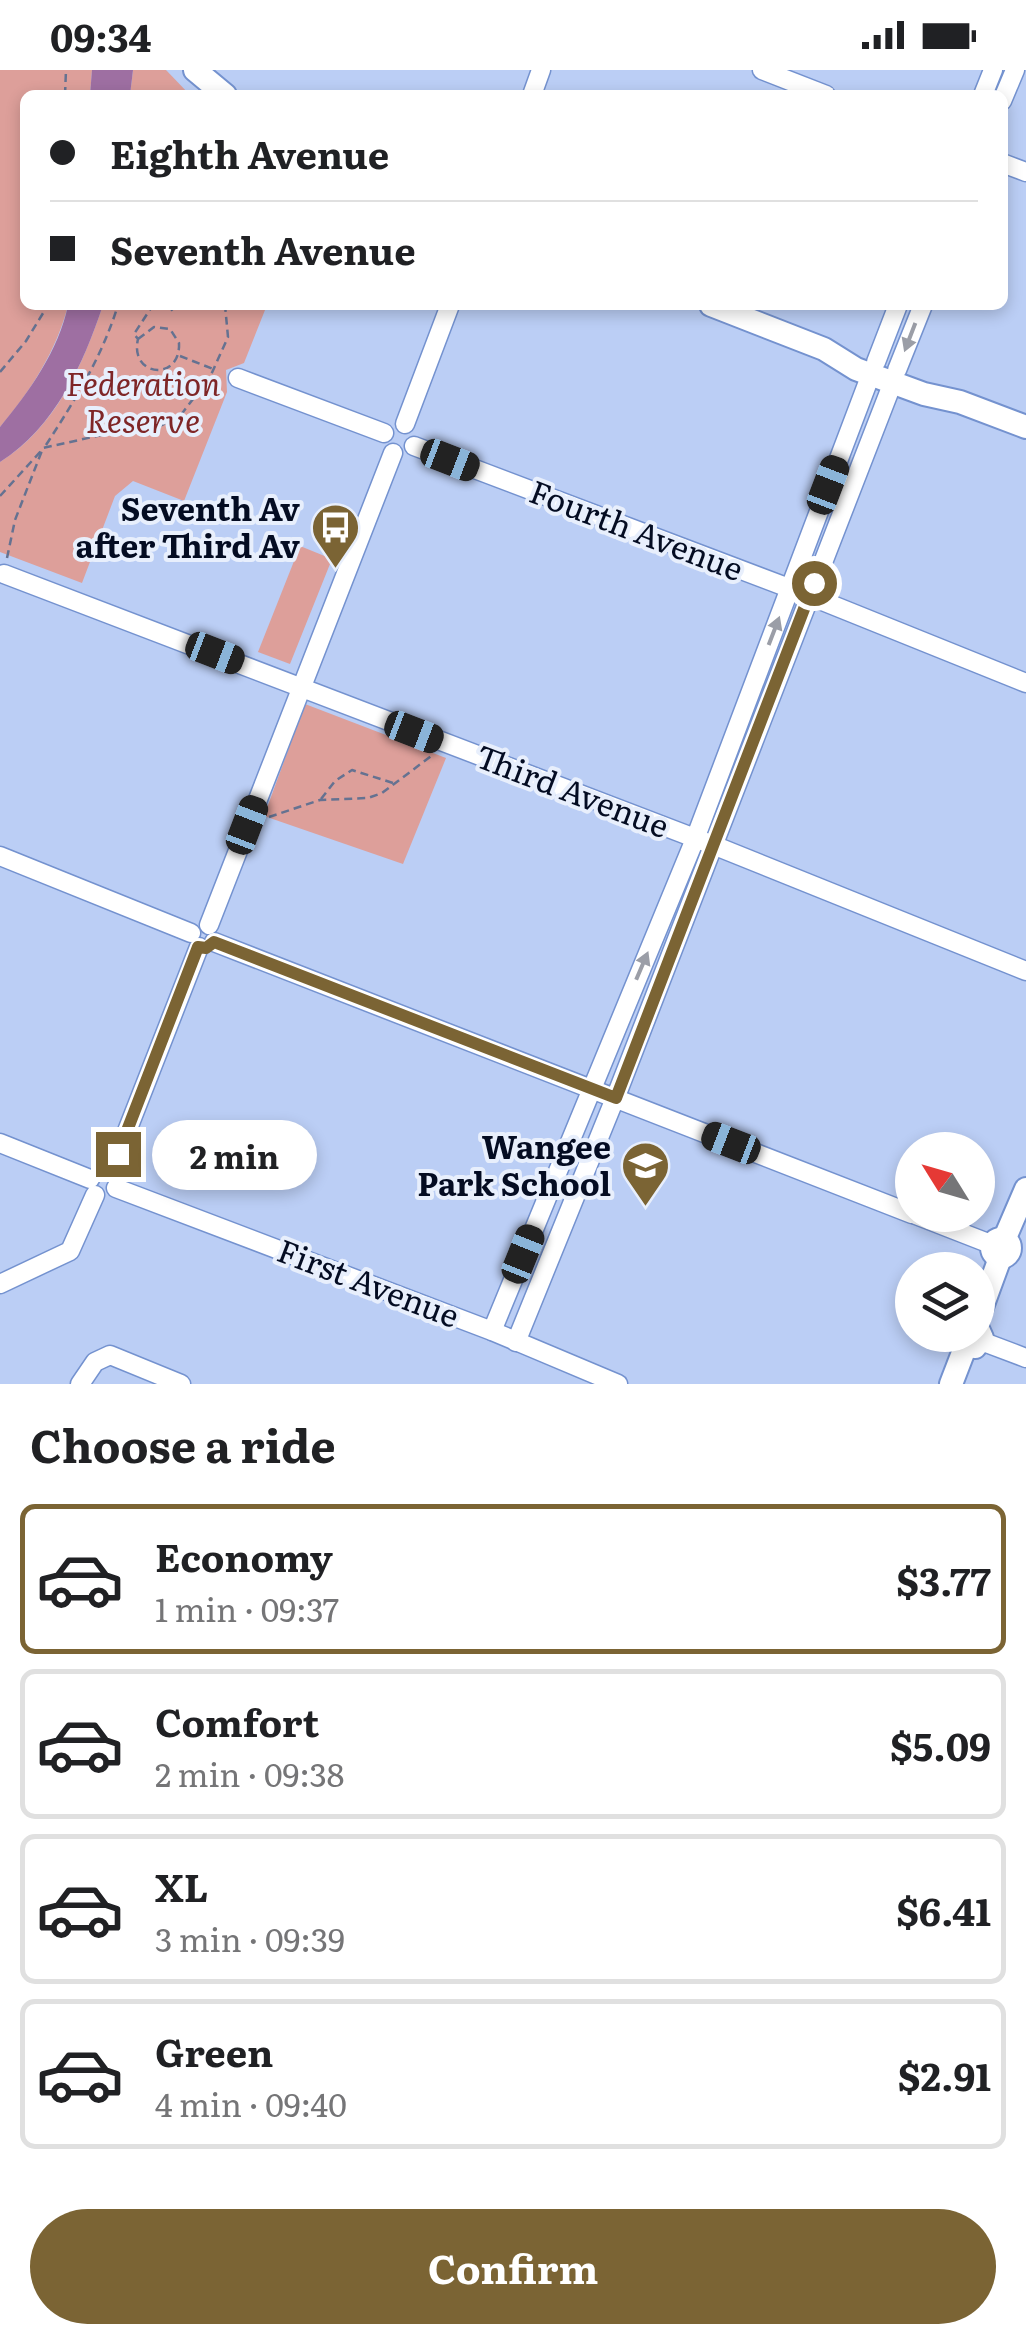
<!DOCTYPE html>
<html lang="en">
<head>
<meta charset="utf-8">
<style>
  :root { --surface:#fff; --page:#f6f6f6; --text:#202124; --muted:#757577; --line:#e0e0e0; --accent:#7b6434 }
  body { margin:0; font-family:Literata,serif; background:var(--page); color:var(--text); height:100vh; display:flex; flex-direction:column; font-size:38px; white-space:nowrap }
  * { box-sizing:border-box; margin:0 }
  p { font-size:32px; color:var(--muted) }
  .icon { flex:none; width:55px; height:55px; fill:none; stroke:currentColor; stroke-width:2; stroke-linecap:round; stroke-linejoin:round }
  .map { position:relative; height:1314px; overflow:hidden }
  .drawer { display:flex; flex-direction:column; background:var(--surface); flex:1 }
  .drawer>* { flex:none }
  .top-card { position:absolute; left:20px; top:20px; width:988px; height:220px; border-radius:15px; box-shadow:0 5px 15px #0003; display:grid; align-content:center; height:220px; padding:0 30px; background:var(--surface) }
  .needle { width:65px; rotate:307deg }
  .controls { position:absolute; left:895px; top:1062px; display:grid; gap:20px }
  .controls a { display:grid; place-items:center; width:100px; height:100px; border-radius:50%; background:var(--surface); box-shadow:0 5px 15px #0003; font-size:50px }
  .end { position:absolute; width:45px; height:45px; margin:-22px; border:12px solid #7b6434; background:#fff; box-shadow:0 0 0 5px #fff }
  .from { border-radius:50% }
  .bubble { position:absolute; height:70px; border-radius:35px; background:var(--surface); box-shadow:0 5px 15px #0003; font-size:32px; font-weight:700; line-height:70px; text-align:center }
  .car { position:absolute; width:30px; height:60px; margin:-30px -15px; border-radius:12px; box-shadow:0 0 8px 2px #0007; background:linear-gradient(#222 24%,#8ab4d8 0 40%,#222 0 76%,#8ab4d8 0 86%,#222 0) }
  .top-card b { display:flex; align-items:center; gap:35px; height:95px; font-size:38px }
  .top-card b+b { border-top:2px solid var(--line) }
  .top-card i { width:25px; height:25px; background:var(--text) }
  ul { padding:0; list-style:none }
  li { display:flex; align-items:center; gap:30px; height:150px; margin:0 20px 15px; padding:0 10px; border:5px solid var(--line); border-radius:15px }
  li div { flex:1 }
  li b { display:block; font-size:38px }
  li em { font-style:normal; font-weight:700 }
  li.active { border-color:var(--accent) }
  li>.icon { width:90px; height:90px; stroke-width:1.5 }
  h2 { padding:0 30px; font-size:45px; line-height:120px }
  .button { display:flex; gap:20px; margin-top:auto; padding:20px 30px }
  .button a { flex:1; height:115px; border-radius:60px; background:var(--accent); color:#fff; font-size:40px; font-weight:700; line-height:115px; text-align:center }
  .status { display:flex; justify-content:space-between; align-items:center; height:70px; padding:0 50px; background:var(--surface); direction:ltr }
  .status svg { height:28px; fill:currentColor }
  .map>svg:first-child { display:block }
  .green { fill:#dd9f9a }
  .water { fill:#9e6fa2 }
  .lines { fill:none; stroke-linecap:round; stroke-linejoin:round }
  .minor-casing { stroke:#7492cf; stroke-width:21 }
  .major-casing { stroke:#7492cf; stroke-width:26 }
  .path { stroke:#657291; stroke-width:2.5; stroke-dasharray:8 5; stroke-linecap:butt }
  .minor { stroke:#fff; stroke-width:18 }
  .major { stroke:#fff; stroke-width:22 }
  .oneway { fill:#9b9ea7 }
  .route { stroke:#7b6434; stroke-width:12 }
  .labels { text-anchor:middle; stroke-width:8; stroke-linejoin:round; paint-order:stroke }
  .park-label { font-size:32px; font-style:italic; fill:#7f2627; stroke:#e8effc }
  .poi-label { font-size:32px; font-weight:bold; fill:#040c22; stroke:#e8effc; text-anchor:end }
  .street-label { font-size:32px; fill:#040c22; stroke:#e8effc }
</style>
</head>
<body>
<div class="status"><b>09:34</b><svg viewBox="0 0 49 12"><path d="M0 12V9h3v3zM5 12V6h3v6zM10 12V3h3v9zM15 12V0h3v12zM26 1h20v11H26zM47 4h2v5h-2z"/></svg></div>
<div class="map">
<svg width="1026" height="1314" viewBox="0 0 1026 1314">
  <rect width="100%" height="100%" fill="#bbcef5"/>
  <g class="green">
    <path d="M0 0H92L90 25H25V235H68C57 280 30 322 0 357Z"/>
    <path d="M133 0H166L190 25H130Z"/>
    <path d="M103 235H267L244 293 226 300 227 322 184 431 133 411 115 426 82 513 0 482V392C55 358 83 295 103 235Z"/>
    <path d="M300 476 332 489 290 594 258 582Z"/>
    <path d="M305 634 446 688 403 794 264 746Z"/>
  </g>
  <g class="water">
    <path d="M92 0H133L130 25H90Z"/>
    <path d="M68 235H103C83 295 55 357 0 392V357C29 322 59 280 68 235Z"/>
  </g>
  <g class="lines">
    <defs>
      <g id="minor">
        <path d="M762 0 826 25"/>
        <path d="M532 25 541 0"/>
        <path d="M983 25 993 0"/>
        <path d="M1002 31 1015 0"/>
        <path d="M1002 93 1026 102"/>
        <path d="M876 292 898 235"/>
        <path d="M897 300 923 235"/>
        <path d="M238 308 384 363"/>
        <path d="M405 354 450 235"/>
        <path d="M414 376 810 526 1026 613"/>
        <path d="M4 504 713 775 1026 901"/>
        <path d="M0 786 191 863"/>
        <path d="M209 855 393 383"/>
        <path d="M214 872 912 1144"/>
        <path d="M0 1073 90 1109"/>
        <path d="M111 1102 199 877"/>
        <path d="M116 1118 492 1261 618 1314"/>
        <path d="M916 1145 993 1175"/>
        <path d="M0 1214 70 1181 95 1125"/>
        <path d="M492 1261 695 769 871 304"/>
        <path d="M981 1271 1026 1288"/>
        <path d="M516 1272 620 1016 893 312"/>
        <path d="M80 1314 95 1292 110 1285 181 1314"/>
      </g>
      <g id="major">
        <path d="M195 0 225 25"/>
        <path d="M711 235 824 279 856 299 924 324 960 332 1026 357"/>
        <circle cx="1001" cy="1178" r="9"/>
        <path d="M1004 1170 1026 1119"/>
        <path d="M978 1248 1000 1188"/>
        <path d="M963 1265 966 1275 975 1277 982 1268 978 1259"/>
        <path d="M951 1314 966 1275"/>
      </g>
    </defs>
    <use href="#minor" class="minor-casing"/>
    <use href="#major" class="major-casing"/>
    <g class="path">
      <path d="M65 25 66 0"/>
      <path d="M167 235 173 241 177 235"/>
      <path d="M138 269 154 257 170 259 179 273C181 312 129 307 138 269L134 264 153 235"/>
      <path d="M180 286 213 299"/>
      <path d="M0 302 26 271 48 235"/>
      <path d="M46 375C75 330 102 287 118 235"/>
      <path d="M0 426 41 381"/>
      <path d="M7 488 15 450 43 378 115 362H148L180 346 210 307 228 267 225 235"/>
      <path d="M321 729 335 711 352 700 393 713"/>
      <path d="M269 747 320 730 368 728 382 723 434 684"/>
    </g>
    <use href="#minor" class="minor"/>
    <use href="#major" class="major"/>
  </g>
  <defs><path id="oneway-solid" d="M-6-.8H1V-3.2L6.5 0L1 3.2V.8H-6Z" transform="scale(2.5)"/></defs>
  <g class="oneway">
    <use href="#oneway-solid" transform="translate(910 267) rotate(111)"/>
    <use href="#oneway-solid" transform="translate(774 561) rotate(-69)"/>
    <use href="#oneway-solid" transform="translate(642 896) rotate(-67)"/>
  </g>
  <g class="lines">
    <path class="route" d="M118 1084 198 877 206 878 214 872 616 1028 814 513"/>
  </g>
  <defs>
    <symbol id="bus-pin" viewBox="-11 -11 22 30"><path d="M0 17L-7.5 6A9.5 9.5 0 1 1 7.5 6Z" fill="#7b6434" stroke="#e8effc"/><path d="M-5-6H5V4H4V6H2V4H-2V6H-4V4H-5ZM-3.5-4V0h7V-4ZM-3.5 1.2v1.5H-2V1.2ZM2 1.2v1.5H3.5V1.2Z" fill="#fff"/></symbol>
    <symbol id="school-pin" viewBox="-11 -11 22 30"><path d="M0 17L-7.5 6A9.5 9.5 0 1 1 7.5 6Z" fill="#7b6434" stroke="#e8effc"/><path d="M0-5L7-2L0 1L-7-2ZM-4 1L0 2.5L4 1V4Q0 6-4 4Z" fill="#fff"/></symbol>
  </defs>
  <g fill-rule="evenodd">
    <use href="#bus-pin" x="308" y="430" width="55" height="75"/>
    <use href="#school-pin" x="618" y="1068" width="55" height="75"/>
  </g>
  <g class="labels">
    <g class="park-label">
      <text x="143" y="326">Federation<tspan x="143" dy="37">Reserve</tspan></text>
    </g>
    <g class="poi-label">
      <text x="300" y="451">Seventh Av<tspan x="300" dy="37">after Third Av</tspan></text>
      <text x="611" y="1089">Wangee<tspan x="611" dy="37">Park School</tspan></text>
    </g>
    <g class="street-label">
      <text transform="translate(636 461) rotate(21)" y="11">Fourth Avenue</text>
      <text transform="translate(572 722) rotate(21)" y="11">Third Avenue</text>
      <text transform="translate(368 1214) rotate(21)" y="11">First Avenue</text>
    </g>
  </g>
</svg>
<div class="controls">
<a><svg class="needle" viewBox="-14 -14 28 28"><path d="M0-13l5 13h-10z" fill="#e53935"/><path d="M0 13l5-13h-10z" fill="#757577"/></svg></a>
<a><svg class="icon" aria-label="layers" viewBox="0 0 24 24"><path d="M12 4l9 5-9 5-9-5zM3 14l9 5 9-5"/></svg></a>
</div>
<i class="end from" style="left:814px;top:513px"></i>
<i class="end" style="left:118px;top:1084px"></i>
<div class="bubble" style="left:152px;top:1050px;width:165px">2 min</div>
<i class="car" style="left:450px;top:390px;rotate:111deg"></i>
<i class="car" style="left:828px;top:415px;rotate:21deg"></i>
<i class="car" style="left:215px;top:583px;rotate:111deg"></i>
<i class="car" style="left:414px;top:662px;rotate:111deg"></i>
<i class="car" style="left:247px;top:755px;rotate:21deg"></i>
<i class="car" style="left:731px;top:1073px;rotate:291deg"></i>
<i class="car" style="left:523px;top:1184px;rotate:22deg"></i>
<div class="top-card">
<b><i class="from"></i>Eighth Avenue</b>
<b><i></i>Seventh Avenue</b>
</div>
</div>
<section class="drawer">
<h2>Choose a ride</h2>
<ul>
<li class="active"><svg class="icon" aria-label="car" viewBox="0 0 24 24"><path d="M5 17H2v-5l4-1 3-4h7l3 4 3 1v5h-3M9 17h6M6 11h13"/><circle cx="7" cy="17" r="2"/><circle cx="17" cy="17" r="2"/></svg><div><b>Economy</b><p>1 min · 09:37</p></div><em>$3.77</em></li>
<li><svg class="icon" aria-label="car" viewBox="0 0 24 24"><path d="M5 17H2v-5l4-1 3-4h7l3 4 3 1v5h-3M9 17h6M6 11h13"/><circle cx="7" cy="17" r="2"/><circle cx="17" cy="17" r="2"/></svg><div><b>Comfort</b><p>2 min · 09:38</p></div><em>$5.09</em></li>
<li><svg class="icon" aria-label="car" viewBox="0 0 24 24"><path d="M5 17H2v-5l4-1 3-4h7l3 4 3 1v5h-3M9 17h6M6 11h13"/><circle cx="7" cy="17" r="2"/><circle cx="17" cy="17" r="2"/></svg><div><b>XL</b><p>3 min · 09:39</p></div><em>$6.41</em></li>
<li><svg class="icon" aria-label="car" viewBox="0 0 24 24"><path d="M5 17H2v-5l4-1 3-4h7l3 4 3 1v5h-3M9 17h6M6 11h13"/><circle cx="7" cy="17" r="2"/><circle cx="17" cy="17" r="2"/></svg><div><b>Green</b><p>4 min · 09:40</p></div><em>$2.91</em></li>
</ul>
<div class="button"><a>Confirm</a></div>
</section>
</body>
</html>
